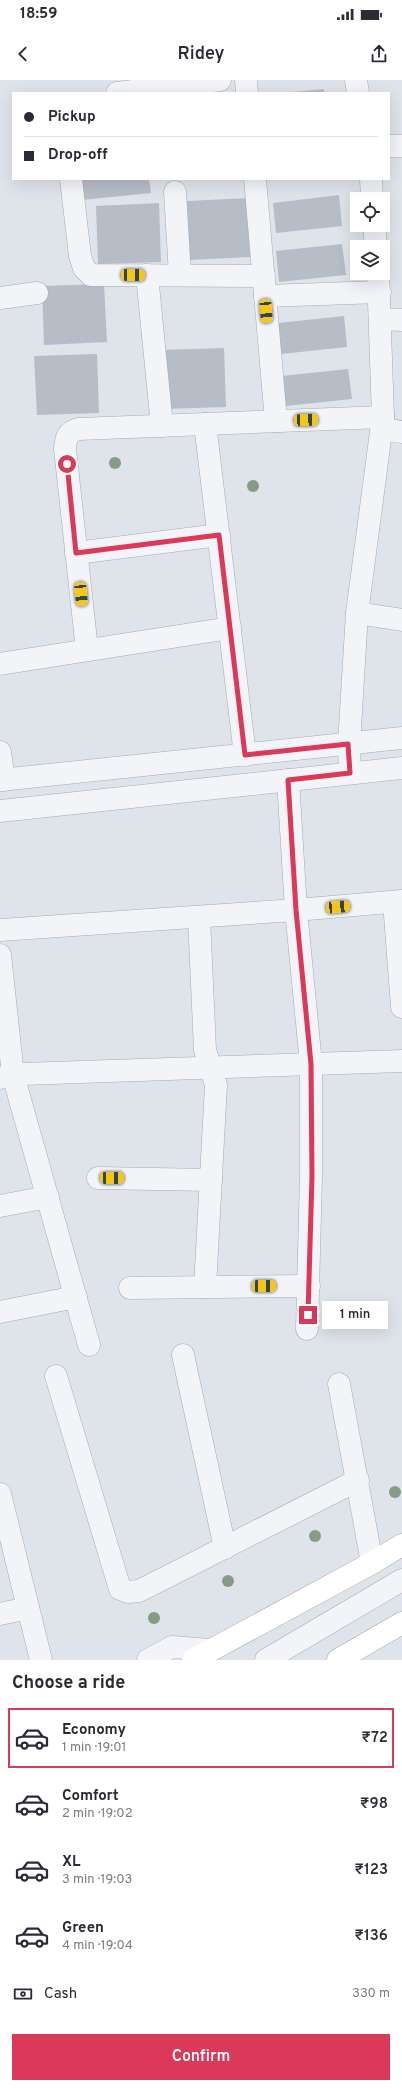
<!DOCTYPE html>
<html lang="en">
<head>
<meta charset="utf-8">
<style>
  :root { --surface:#fff; --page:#f2f2f3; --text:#2b2b33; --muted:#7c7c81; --line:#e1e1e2; --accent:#da3959 }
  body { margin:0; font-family:Overpass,sans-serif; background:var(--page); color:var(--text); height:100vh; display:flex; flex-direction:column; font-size:15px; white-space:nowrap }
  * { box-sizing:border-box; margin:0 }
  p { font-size:13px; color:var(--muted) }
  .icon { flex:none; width:22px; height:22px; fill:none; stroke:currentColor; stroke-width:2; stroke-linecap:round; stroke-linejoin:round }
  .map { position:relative; height:1580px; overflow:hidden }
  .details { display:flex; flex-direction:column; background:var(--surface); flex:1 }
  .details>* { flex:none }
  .top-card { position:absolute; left:12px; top:12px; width:378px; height:88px; border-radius:0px; box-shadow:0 4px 16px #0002; display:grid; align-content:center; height:88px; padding:0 12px; background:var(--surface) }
  .controls { position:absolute; left:350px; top:112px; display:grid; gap:8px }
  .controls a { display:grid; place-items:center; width:40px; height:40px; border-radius:0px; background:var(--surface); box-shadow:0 4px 16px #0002; font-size:20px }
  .end { position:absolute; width:18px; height:18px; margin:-9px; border:5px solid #da3959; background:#fff; box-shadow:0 0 0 2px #fff }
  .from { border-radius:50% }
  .bubble { position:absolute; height:28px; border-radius:0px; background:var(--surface); box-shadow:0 4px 16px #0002; font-size:13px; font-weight:600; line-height:28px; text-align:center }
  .car { position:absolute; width:12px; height:24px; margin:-12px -6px; border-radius:5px; box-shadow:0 0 3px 1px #0007; background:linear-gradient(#f5c518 24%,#345 0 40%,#f5c518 0 76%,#345 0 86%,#f5c518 0) }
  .top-card b { display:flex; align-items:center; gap:14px; height:38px; font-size:15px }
  .top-card b+b { border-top:1px solid var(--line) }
  .top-card i { width:10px; height:10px; background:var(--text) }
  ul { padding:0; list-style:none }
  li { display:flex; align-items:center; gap:12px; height:60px; margin:0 8px 6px; padding:0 4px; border:2px solid transparent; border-radius:0px }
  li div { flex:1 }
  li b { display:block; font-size:15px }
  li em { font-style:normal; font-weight:600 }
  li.on { border-color:var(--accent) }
  li>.icon { width:36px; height:36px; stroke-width:1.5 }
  h2 { padding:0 12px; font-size:18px; line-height:48px }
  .pay { display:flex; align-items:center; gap:10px; height:44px; padding:0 12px; font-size:15px }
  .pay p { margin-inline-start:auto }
  .cta { display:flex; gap:8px; margin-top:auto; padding:8px 12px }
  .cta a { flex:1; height:46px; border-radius:0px; background:var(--accent); color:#fff; font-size:16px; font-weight:600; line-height:46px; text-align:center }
  .status { display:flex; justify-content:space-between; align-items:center; height:28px; padding:0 20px; background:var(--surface); direction:ltr }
  .status svg { height:11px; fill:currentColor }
  header { display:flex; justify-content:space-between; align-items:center; height:52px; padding:0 12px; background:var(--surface); font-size:18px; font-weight:600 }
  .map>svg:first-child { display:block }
  .building { fill:#b6bdc7 }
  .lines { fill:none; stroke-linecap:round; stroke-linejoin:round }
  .minor-casing { stroke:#a4abb4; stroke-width:23 }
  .major-casing { stroke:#9da9b6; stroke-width:23 }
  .minor { stroke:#f2f4f8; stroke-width:22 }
  .major { stroke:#fff; stroke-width:22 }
  .tree { fill:#869b85 }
  .route { stroke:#da3959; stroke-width:5 }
</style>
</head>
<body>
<div class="status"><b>18:59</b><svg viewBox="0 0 49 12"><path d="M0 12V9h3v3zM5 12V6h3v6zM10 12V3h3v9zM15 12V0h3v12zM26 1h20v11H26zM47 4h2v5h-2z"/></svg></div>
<header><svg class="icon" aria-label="back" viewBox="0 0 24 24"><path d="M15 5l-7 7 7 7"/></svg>Ridey<svg class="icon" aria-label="share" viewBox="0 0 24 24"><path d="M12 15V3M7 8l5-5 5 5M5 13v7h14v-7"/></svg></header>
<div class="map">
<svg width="402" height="1580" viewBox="0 0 402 1580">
  <rect width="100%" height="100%" fill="#dfe4ea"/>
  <g class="building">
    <path d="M324 9V13H292V12Z"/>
    <path d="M80 99H149L151 113 82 120Z"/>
    <path d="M339 115 342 146 276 153 273 123Z"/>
    <path d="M249 118 252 177 189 180 187 121Z"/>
    <path d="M159 123 161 182 98 184 96 126Z"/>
    <path d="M342 164 346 195 279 202 276 171Z"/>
    <path d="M104 204 107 262 44 265 42 206Z"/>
    <path d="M344 236 347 267 281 274 278 243Z"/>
    <path d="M224 268 226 327 164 329 161 270Z"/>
    <path d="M97 274 99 333 37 335 34 276Z"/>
    <path d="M348 289 352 319 286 326 282 296Z"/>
  </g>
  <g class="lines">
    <defs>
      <g id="minor">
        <path d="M246 0 247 13"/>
        <path d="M356 0 358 13"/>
        <path d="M117 13 220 0"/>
        <path d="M389 66H402"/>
        <path d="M71 99 80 176 84 188 91 195 264 196"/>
        <path d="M255 99 276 341"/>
        <path d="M371 99 372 119"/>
        <path d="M175 112 180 195"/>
        <path d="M374 145 376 167"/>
        <path d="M147 195 162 346"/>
        <path d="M265 216 380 212"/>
        <path d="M0 218 37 213"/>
        <path d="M380 239 402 240"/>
        <path d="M205 344 245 675"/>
        <path d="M382 349 402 352"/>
        <path d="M76 473 219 455"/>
        <path d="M357 533 402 540"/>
        <path d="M87 570 65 369C66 357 67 352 79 349L383 337"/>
        <path d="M0 584 230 548"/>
        <path d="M0 672 4 700"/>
        <path d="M350 693 349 664 357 533 383 337 378 193"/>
        <path d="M0 700 402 658"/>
        <path d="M288 700 296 830 311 984V1096L307 1249"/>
        <path d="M0 731 402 688"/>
        <path d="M394 822 402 927"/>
        <path d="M199 837 205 970 216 1005 205 1207"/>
        <path d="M0 850 296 830 402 821"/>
        <path d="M0 875 13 995 89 1265"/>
        <path d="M0 998 23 994 402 981"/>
        <path d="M98 1098 211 1100"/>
        <path d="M0 1126 48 1117"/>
        <path d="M130 1208 309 1206"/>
        <path d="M0 1232 76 1217"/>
        <path d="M183 1275 225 1468"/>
        <path d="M56 1296 120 1509 128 1512 139 1511 358 1400"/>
        <path d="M339 1304 372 1483"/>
        <path d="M0 1414 41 1580"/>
        <path d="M0 1534 28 1528"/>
        <path d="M148 1580 172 1567 210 1570"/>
        <path d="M266 1580 402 1500"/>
      </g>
      <g id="major">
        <path d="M193 1580 372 1483 402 1465"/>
        <path d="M338 1580 402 1543"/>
      </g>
    </defs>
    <use href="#minor" class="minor-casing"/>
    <use href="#major" class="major-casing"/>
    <use href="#minor" class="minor"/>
    <use href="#major" class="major"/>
  </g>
  <g class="tree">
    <circle cx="115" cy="383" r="6"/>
    <circle cx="253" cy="406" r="6"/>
    <circle cx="395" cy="1412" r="6"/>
    <circle cx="315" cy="1456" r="6"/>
    <circle cx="228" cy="1501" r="6"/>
    <circle cx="154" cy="1538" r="6"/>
  </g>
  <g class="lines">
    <path class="route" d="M67 384 76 473 219 455 245 675 348 664 350 693 288 700 296 830 311 984 312 1096 308 1235"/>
  </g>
</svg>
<div class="controls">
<a><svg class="icon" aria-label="locate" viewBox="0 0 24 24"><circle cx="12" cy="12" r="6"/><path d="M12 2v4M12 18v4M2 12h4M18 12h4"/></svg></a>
<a><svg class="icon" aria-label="layers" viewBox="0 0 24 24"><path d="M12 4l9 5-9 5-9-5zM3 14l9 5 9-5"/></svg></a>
</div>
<i class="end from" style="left:67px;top:384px"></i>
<i class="end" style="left:308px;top:1235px"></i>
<div class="bubble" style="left:322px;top:1221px;width:66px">1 min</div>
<i class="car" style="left:133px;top:195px;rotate:91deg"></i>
<i class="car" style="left:266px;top:231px;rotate:175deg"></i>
<i class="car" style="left:306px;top:340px;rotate:88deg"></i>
<i class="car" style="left:81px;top:514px;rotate:174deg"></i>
<i class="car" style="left:338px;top:827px;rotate:85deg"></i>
<i class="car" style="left:112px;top:1098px;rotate:91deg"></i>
<i class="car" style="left:264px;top:1206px;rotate:89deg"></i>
<div class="top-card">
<b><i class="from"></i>Pickup</b>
<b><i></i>Drop-off</b>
</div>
</div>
<section class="details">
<h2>Choose a ride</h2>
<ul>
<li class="on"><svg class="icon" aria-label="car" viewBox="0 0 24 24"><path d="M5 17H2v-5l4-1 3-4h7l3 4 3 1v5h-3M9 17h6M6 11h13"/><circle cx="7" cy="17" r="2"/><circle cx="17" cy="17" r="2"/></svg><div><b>Economy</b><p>1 min · 19:01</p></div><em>₹72</em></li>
<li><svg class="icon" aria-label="car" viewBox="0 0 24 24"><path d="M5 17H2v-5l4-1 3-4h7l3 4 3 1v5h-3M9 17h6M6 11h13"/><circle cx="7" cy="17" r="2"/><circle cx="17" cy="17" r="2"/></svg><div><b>Comfort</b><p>2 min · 19:02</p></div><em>₹98</em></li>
<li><svg class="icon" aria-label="car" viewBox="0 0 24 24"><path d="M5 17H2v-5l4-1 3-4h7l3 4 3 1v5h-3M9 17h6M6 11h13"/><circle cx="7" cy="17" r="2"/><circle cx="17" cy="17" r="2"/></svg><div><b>XL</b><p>3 min · 19:03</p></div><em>₹123</em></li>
<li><svg class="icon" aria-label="car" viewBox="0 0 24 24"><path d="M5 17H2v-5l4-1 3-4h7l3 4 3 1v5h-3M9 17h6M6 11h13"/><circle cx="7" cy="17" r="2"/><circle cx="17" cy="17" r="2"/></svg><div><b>Green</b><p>4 min · 19:04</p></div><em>₹136</em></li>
</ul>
<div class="pay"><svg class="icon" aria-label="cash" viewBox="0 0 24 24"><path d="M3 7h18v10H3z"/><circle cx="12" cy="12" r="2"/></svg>Cash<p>330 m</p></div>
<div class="cta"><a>Confirm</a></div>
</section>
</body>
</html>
